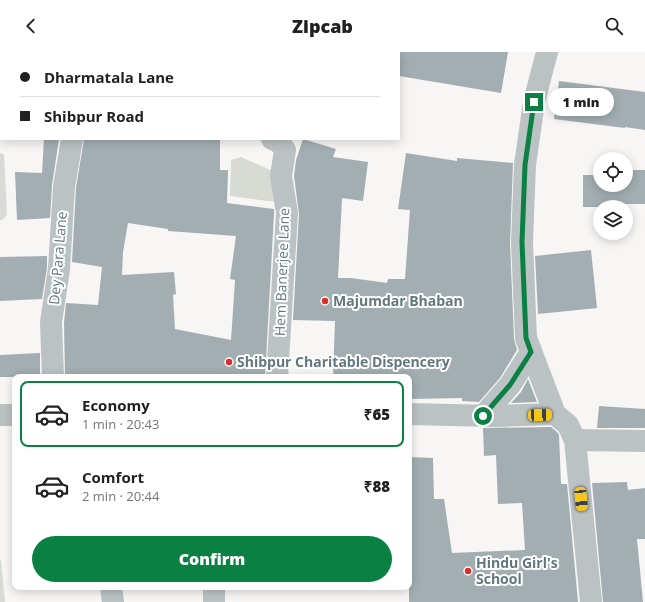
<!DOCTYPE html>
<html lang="en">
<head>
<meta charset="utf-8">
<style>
  :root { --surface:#fff; --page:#f6f6f6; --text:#202124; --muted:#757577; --line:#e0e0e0; --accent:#0b8043 }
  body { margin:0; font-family:"Open Sans",sans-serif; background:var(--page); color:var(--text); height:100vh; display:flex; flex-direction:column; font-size:15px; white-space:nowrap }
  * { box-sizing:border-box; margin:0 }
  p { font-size:13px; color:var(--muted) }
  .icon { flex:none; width:22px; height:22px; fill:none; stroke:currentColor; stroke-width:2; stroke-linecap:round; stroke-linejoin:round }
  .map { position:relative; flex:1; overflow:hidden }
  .drawer { position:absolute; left:12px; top:322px; width:400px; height:216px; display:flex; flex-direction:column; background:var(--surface); border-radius:8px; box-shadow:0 2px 10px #0003 }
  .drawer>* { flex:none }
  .top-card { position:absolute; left:0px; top:0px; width:400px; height:88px; box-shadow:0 2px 10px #0003; display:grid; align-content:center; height:88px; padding:0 20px; background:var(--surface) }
  .tools { position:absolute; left:593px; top:100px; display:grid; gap:8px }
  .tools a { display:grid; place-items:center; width:40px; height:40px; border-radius:50%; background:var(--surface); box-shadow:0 2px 10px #0003; font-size:20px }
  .end { position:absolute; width:18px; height:18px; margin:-9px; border:5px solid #0b8043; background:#fff; box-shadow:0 0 0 2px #fff }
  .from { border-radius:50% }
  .bubble { position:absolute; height:28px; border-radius:14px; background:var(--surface); box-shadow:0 2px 10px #0003; font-size:13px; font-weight:800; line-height:28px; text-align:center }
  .car { position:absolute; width:12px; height:24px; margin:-12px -6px; border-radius:5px; box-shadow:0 0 3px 1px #0007; background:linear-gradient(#f5c518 24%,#345 0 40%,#f5c518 0 76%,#345 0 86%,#f5c518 0) }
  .top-card b { display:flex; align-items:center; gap:14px; height:38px; font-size:15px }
  .top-card b+b { border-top:1px solid var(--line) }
  .top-card i { width:10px; height:10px; background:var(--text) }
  ul { padding:7px 0 0; list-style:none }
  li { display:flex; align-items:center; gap:12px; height:66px; margin:0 8px 6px; padding:0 12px; border:2px solid transparent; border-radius:8px }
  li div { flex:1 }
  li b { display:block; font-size:15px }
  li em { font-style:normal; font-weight:800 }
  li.on { border-color:var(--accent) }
  li>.icon { width:36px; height:36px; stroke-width:1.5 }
  .button { display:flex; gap:8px; margin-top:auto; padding:8px 20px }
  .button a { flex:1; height:46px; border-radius:24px; background:var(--accent); color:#fff; font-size:16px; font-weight:800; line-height:46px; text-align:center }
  header { display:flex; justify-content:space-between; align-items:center; height:52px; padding:0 20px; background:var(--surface); font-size:18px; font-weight:800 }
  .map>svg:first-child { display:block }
  .green { fill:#d8dbd3 }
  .building { fill:#a2aeb1; fill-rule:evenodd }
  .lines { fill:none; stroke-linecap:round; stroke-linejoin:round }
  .minor { stroke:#bbc2c4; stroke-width:22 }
  .route { stroke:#0b8043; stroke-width:5 }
  .poi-dot { fill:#dd2d2d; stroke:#fff; stroke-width:1.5 }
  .labels { text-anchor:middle; stroke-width:4; stroke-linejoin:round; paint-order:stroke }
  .street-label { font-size:14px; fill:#63787e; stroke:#fff }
  .poi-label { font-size:14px; font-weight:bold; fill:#63787e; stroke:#fff; text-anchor:start }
</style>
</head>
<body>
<header><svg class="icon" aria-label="back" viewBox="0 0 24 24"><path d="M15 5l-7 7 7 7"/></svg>Zipcab<svg class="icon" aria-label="search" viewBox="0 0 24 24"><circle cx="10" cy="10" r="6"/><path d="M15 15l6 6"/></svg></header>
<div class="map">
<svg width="645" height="550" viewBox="0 0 645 550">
  <rect width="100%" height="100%" fill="#f7f6f4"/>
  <g class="green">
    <path d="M0 101 4 102 7 163 2 168H0Z"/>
    <path d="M241 105 273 119 276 150 230 144 231 108Z"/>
    <path d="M0 508H1L5 550H0Z"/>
  </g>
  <g class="building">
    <path d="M399 0H508L501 41 399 24Z"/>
    <path d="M559 29 645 40V78L625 75V76L554 67Z"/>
    <path d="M44 87H59L52 133 50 166 17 168 15 120 42 121Z"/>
    <path d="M84 87H220V118H228L227 151 274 157V162L265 325H65L64 271 66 251 98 253 102 215 72 210 76 136ZM128 171 168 177V179L236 184 230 227 235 228 231 288 175 277 173 243 176 242 174 220 122 223 123 200Z"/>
    <path d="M303 87 336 97 333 105 368 110 363 149 342 146 338 226H351L387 231 388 227H405L410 158 398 157 406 101 457 109V106L513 111 510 191 514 287 517 298 500 326 479 350 462 349V346L411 347 410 325H333L335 269 293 268 299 162 294 124 296 108Z"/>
    <path d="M626 118H645V152H622V155H583V123H600V133H626Z"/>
    <path d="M591 198 597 256 538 262 535 204Z"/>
    <path d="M47 204V216L42 247 0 249V205Z"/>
    <path d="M40 301V325H0V303Z"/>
    <path d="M528 327 537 350 511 351 521 340Z"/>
    <path d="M599 354 645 357V376H597Z"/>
    <path d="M551 375 558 381 559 383 561 432H567L578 550H409V405L433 406 434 447H444L452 501 525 498 522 451 498 452 496 403 484 404 483 376Z"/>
    <path d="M627 430 628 438 645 436V487H637L643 550H603L592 431Z"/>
  </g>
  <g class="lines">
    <g class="minor">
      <path d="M80 0 84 1"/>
      <path d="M547 0 534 50 525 113 522 190 526 286 555 362 568 373 575 388 591 550"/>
      <path d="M272 87 279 90 285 98 281 124 287 161 277 325"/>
      <path d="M53 325 51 270 59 217 64 135 72 87"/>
      <path d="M409 362 493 364 555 362"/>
      <path d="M0 363H15"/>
      <path d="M483 364 510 333 531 300"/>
      <path d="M575 388 645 389"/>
      <path d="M111 535 113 550"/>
      <path d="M214 535V550"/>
    </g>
  </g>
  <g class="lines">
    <path class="route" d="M483 364 510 333 531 300 526 286 522 190 525 113 534 50"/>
  </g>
  <g class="poi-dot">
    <circle cx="325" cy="249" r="4"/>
    <circle cx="229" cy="310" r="4"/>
    <circle cx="468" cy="519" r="4"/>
  </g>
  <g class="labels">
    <g class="street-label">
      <text transform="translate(58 206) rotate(-85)" y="5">Dey Para Lane</text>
      <text transform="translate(282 220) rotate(-88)" y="5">Hem Banerjee Lane</text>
    </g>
    <g class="poi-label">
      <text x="333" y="254">Majumdar Bhaban</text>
      <text x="237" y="315">Shibpur Charitable Dispencery</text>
      <text x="476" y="516">Hindu Girl's<tspan x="476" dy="16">School</tspan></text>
    </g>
  </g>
</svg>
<div class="tools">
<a><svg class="icon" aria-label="locate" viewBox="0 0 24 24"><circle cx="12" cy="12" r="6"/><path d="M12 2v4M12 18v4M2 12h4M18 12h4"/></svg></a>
<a><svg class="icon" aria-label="layers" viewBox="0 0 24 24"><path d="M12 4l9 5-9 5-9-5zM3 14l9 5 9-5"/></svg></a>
</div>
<i class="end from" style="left:483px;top:364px"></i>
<i class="end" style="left:534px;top:50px"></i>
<div class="bubble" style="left:548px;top:36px;width:66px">1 min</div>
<i class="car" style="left:540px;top:363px;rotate:88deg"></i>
<i class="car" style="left:581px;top:447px;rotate:174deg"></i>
<div class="top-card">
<b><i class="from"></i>Dharmatala Lane</b>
<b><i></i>Shibpur Road</b>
</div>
<section class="drawer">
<ul>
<li class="on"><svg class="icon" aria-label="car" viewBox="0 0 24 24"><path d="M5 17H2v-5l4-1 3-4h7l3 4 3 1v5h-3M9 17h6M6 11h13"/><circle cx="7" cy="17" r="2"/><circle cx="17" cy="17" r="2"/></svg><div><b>Economy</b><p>1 min · 20:43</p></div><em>₹65</em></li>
<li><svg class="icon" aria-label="car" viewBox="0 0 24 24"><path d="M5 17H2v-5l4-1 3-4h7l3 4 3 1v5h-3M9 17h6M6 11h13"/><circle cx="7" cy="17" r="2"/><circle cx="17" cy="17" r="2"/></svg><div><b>Comfort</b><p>2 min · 20:44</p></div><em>₹88</em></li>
</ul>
<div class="button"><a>Confirm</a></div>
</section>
</div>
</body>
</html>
